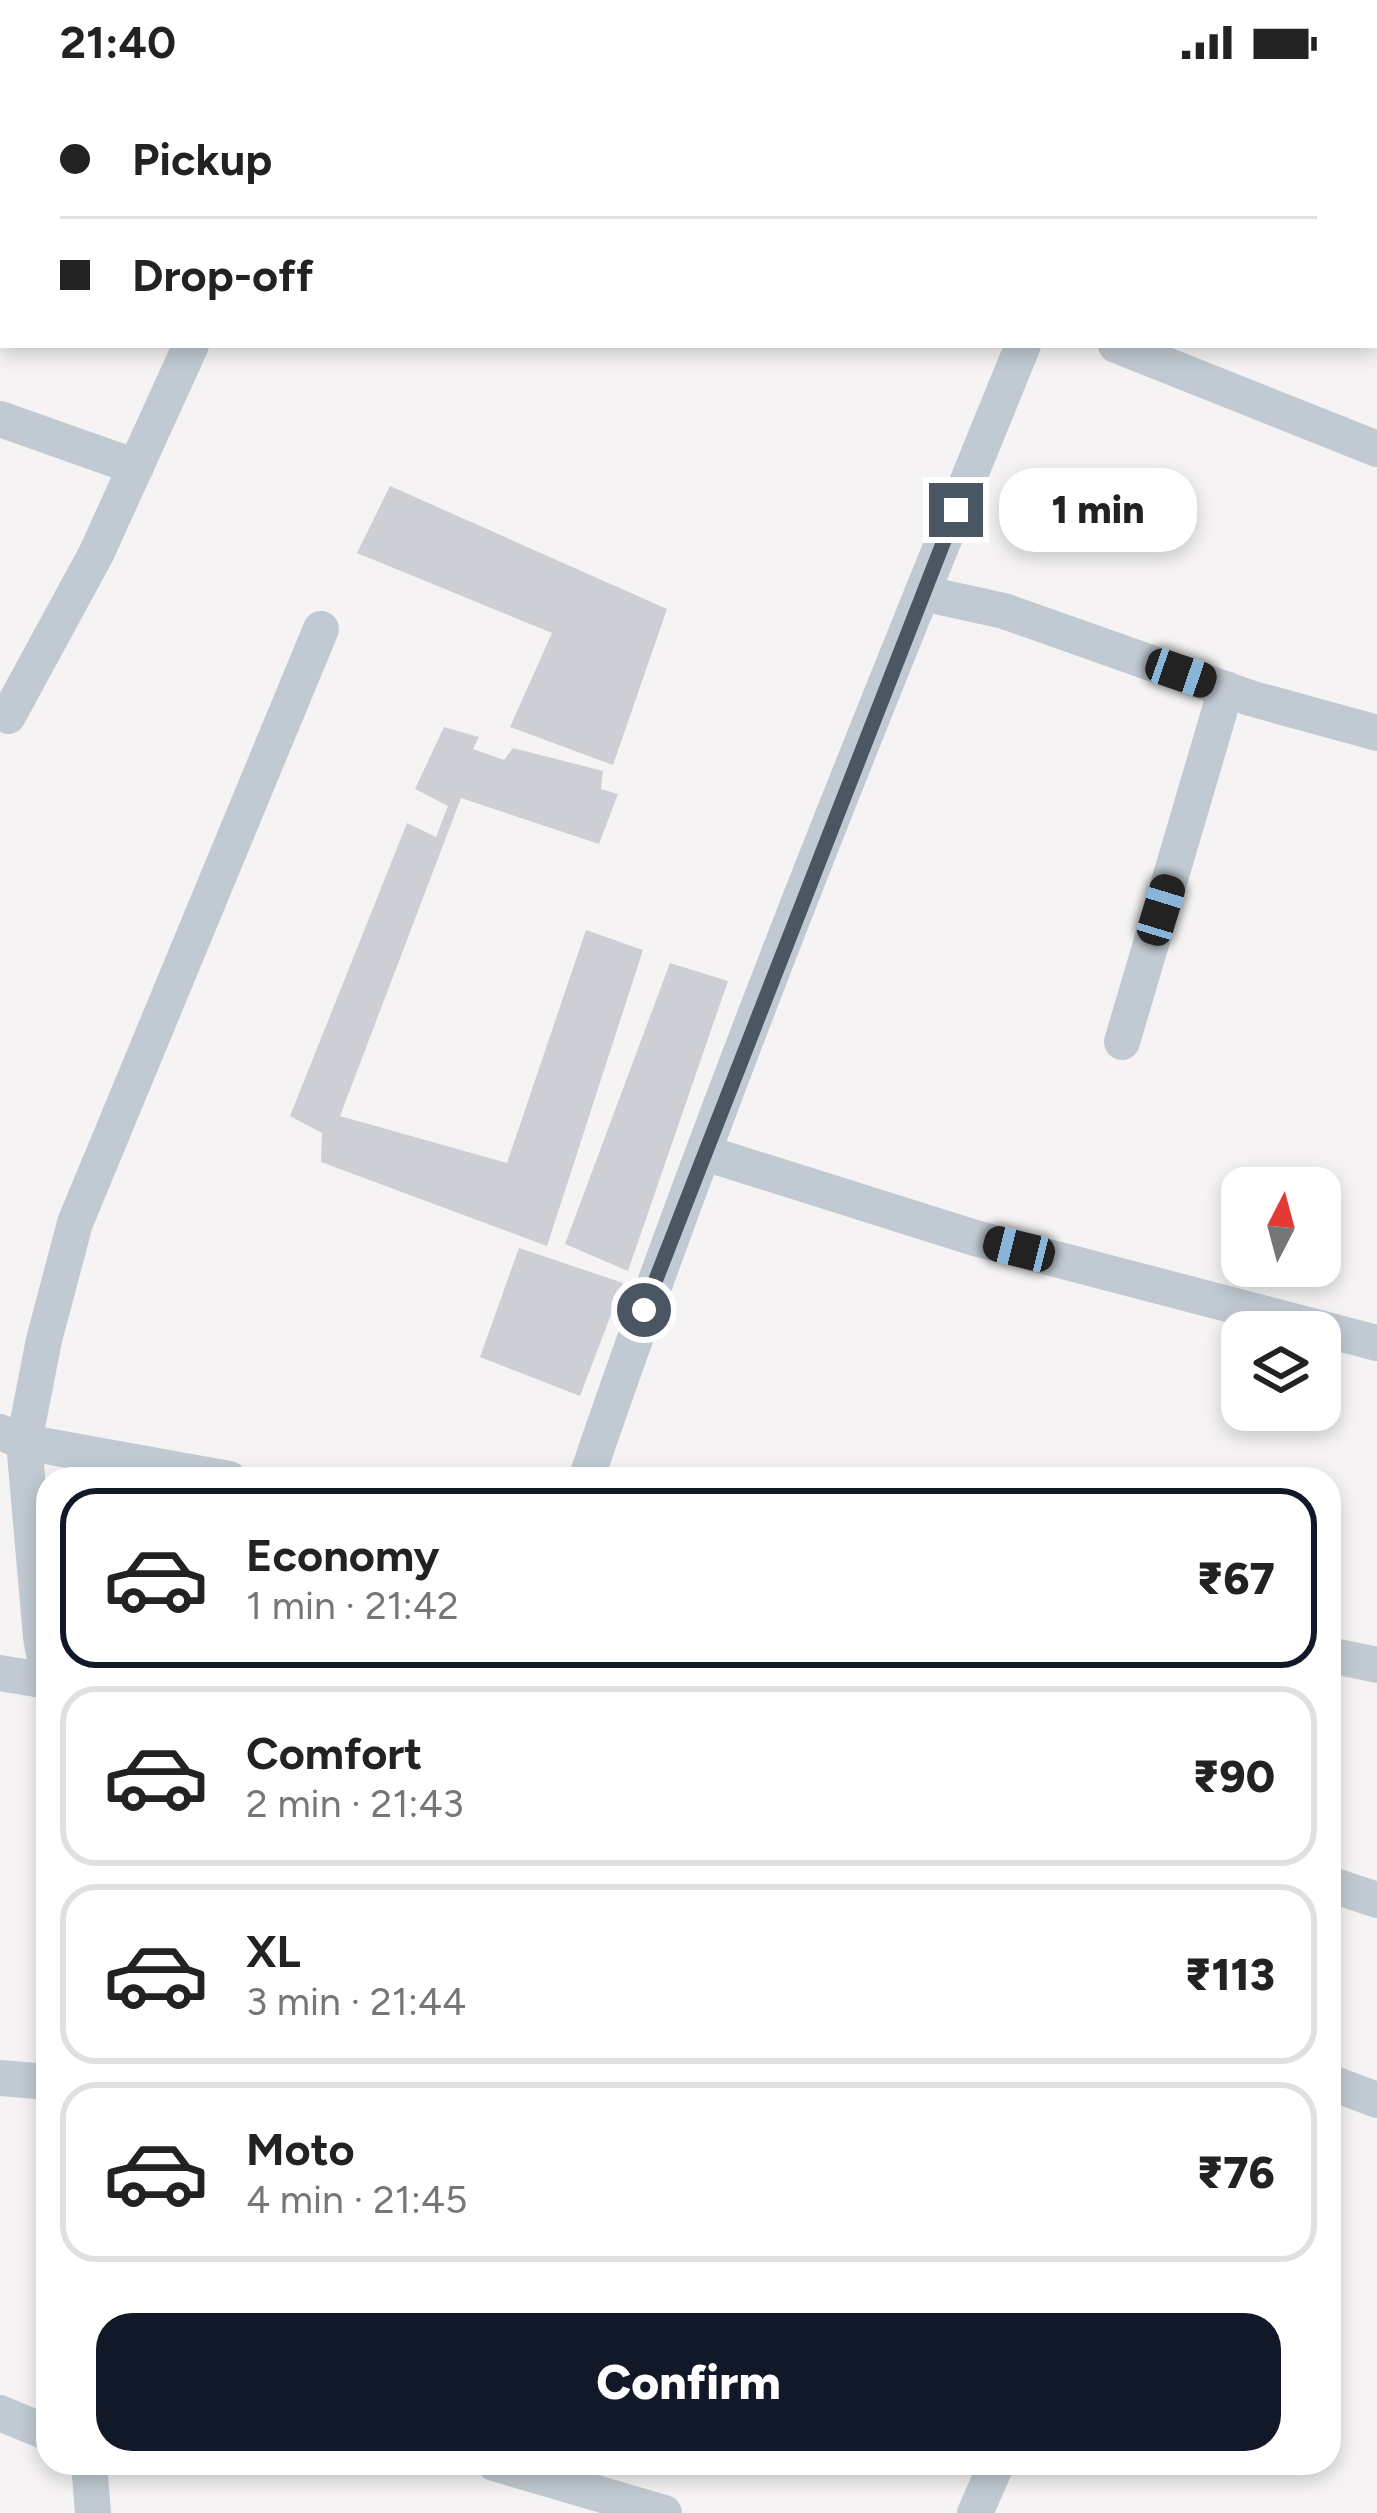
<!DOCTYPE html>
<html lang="en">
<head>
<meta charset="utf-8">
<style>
  :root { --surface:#fff; --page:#f2f2f2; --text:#222; --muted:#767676; --line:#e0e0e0; --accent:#111827 }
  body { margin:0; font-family:Figtree,sans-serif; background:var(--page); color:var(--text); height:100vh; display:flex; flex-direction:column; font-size:45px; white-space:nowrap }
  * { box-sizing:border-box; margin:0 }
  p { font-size:39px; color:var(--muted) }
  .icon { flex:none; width:66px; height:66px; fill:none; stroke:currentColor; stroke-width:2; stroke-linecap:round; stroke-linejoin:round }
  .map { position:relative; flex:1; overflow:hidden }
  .sheet { position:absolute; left:36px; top:1383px; width:1305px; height:1008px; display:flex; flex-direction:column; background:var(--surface); border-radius:36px; box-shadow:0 6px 18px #0003 }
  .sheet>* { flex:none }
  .hud { position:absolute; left:0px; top:0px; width:1377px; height:264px; box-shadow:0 6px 18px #0003; display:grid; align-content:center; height:264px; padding:0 60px; background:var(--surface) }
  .needle { width:78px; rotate:6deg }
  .controls { position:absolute; left:1221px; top:1083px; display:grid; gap:24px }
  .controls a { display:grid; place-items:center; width:120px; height:120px; border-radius:24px; background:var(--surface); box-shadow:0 6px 18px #0003; font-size:60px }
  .end { position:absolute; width:54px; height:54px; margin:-27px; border:15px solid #4a5661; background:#fff; box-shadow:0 0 0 6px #fff }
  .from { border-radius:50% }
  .bubble { position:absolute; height:84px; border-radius:36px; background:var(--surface); box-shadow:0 6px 18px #0003; font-size:39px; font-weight:800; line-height:84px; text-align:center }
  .car { position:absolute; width:36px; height:72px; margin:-36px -18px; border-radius:15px; box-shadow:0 0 9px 3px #0007; background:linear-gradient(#222 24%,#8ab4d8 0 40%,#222 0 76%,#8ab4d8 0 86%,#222 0) }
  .hud b { display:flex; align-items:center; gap:42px; height:114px; font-size:45px }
  .hud b+b { border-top:3px solid var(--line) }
  .hud i { width:30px; height:30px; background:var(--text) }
  ul { padding:21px 0 0; list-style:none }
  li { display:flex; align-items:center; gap:36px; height:180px; margin:0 24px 18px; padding:0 36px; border:6px solid var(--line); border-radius:36px }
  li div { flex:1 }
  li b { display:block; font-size:45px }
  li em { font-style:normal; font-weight:800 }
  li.current { border-color:var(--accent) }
  li>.icon { width:108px; height:108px; stroke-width:1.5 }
  .action { display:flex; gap:24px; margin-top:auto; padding:24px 60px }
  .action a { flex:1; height:138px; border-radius:36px; background:var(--accent); color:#fff; font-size:48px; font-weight:800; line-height:138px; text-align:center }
  .status { display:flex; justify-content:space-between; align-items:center; height:84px; padding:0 60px; background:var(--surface); direction:ltr }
  .status svg { height:33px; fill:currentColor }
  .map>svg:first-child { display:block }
  .building { fill:#cdcfd5 }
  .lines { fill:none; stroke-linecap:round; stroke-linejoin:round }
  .street { stroke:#c1cad2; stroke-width:36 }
  .route { stroke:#4a5661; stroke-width:15 }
</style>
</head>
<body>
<div class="status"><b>21:40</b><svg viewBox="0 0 49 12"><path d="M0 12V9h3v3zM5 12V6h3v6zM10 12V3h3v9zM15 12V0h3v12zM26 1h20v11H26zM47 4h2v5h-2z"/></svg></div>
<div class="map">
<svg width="1377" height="2429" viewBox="0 0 1377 2429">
  <rect width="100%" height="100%" fill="#f5f3f3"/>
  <g class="building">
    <path d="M390 402 667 525 613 681 510 643 552 549 357 469Z"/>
    <path d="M444 643 479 653 473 665 504 676 513 664 603 687 601 705 618 710 599 760 461 714 340 1032 507 1079 586 846 643 866 547 1162 321 1078 322 1049 290 1032 407 739 436 753 448 722 415 705Z"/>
    <path d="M670 879 728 897 628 1187 565 1160Z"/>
    <path d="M519 1164 623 1199 580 1312 480 1273Z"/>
  </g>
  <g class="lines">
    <g class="street">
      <path d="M354 0 364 3"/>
      <path d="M1122 0 1129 3"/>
      <path d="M309 3 310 0"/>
      <path d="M1374 78 1377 79"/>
      <path d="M0 103 3 104"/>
      <path d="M1116 261 1377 365"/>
      <path d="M0 335 136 383"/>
      <path d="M922 509 1004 527 1250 614 1377 649"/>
      <path d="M0 628 8 632 96 470 191 261"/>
      <path d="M1122 958 1226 605"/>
      <path d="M705 1069 975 1154 1377 1259"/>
      <path d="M0 1348 24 1358 229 1395"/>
      <path d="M586 1395C717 1012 870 636 1023 261"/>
      <path d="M1329 1571 1377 1581"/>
      <path d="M0 1589 48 1597"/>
      <path d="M48 1592 41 1553 24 1358 44 1256 75 1139 321 545"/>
      <path d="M1329 1800 1377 1816"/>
      <path d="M0 1994 48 1998"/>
      <path d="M1329 1998 1377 2016"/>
      <path d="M0 2329 48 2349"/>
      <path d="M89 2379 93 2429"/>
      <path d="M494 2379 664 2429"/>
      <path d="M975 2429 997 2379"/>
    </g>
  </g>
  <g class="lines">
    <path class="route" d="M644 1226 956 426"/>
  </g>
</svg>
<div class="controls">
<a><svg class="needle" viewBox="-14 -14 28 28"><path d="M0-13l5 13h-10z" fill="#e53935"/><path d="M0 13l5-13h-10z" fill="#767676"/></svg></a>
<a><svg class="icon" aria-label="layers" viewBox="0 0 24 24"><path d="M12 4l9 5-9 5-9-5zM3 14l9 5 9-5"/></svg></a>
</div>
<i class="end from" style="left:644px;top:1226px"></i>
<i class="end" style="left:956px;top:426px"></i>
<div class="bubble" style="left:999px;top:384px;width:198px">1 min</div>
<i class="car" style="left:1181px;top:589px;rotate:109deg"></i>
<i class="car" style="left:1161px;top:826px;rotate:17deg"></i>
<i class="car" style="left:1019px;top:1165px;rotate:284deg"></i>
<div class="hud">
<b><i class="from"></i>Pickup</b>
<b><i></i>Drop-off</b>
</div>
<section class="sheet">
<ul>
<li class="current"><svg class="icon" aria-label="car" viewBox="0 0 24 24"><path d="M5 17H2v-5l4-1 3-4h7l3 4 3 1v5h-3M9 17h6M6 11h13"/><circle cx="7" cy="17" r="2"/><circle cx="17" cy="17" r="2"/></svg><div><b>Economy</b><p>1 min · 21:42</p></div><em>₹67</em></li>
<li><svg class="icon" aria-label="car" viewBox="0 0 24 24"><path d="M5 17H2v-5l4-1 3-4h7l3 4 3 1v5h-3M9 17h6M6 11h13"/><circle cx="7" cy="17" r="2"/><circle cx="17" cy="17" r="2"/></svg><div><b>Comfort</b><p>2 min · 21:43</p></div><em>₹90</em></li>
<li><svg class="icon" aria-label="car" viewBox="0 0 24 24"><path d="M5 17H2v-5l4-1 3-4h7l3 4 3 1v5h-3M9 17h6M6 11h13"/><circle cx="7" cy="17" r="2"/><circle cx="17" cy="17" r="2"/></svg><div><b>XL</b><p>3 min · 21:44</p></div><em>₹113</em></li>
<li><svg class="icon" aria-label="car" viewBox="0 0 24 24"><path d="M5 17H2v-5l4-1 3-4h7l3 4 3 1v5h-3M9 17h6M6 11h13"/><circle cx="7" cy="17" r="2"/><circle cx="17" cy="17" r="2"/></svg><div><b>Moto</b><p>4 min · 21:45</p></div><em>₹76</em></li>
</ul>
<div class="action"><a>Confirm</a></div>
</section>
</div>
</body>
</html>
